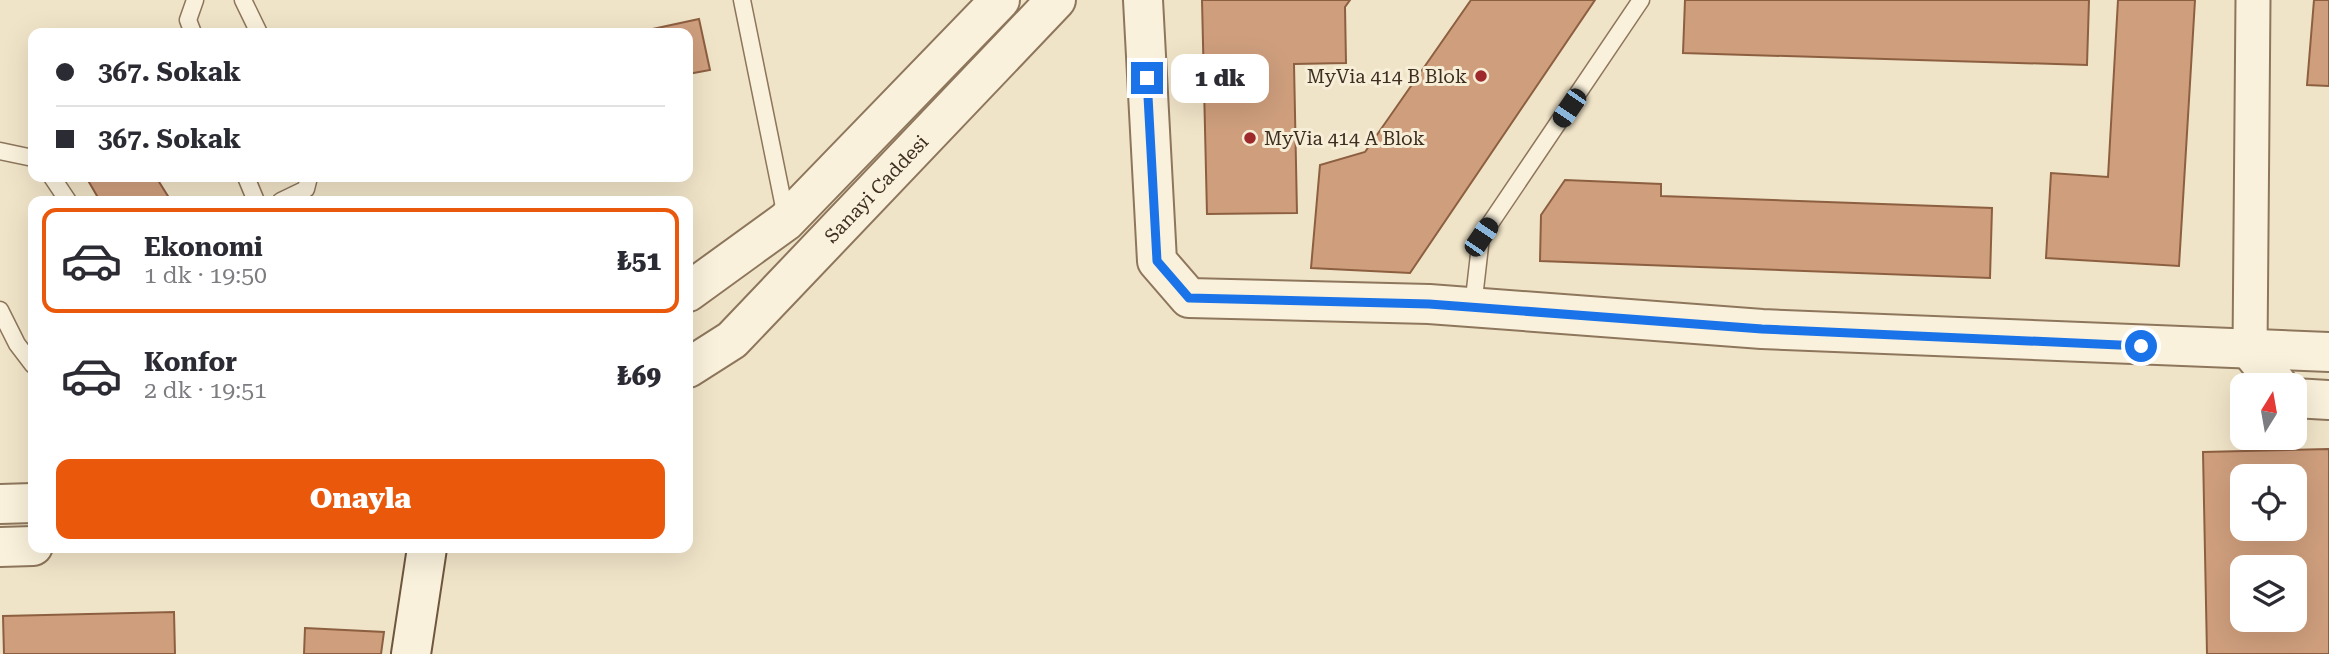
<!DOCTYPE html>
<html lang="tr">
<head>
<meta charset="utf-8">
<style>
  :root { --surface:#fff; --page:#f2f2f3; --text:#2b2b33; --muted:#7c7c81; --line:#e1e1e2; --accent:#ea580c }
  body { margin:0; font-family:"Roboto Serif",serif; background:var(--page); color:var(--text); height:100vh; display:flex; flex-direction:column; font-size:26px; white-space:nowrap }
  * { box-sizing:border-box; margin:0 }
  p { font-size:23px; color:var(--muted) }
  .icon { flex:none; width:38px; height:38px; fill:none; stroke:currentColor; stroke-width:2; stroke-linecap:round; stroke-linejoin:round }
  .map { position:relative; flex:1; overflow:hidden }
  .sheet { position:absolute; left:28px; top:196px; width:665px; height:357px; display:flex; flex-direction:column; background:var(--surface); border-radius:14px; box-shadow:0 7px 28px #0002 }
  .sheet>* { flex:none }
  .banner { position:absolute; left:28px; top:28px; width:665px; height:154px; border-radius:14px; box-shadow:0 7px 28px #0002; display:grid; align-content:center; height:154px; padding:0 28px; background:var(--surface) }
  .needle { width:46px; rotate:11deg }
  .fabs { position:absolute; left:2230px; top:373px; display:grid; gap:14px }
  .fabs a { display:grid; place-items:center; width:77px; height:77px; border-radius:14px; background:var(--surface); box-shadow:0 7px 28px #0002; font-size:35px }
  .end { position:absolute; width:32px; height:32px; margin:-16px; border:9px solid #1a73e8; background:#fff; box-shadow:0 0 0 4px #fff }
  .from { border-radius:50% }
  .bubble { position:absolute; height:49px; border-radius:14px; background:var(--surface); box-shadow:0 7px 28px #0002; font-size:23px; font-weight:800; line-height:49px; text-align:center }
  .car { position:absolute; width:21px; height:42px; margin:-21px -10px; border-radius:9px; box-shadow:0 0 5px 2px #0007; background:linear-gradient(#222 24%,#8ab4d8 0 40%,#222 0 76%,#8ab4d8 0 86%,#222 0) }
  .banner b { display:flex; align-items:center; gap:24px; height:66px; font-size:26px }
  .banner b+b { border-top:2px solid var(--line) }
  .banner i { width:18px; height:18px; background:var(--text) }
  ul { padding:12px 0 0; list-style:none }
  li { display:flex; align-items:center; gap:21px; height:105px; margin:0 14px 10px; padding:0 14px; border:4px solid transparent; border-radius:14px }
  li div { flex:1 }
  li b { display:block; font-size:26px }
  li em { font-style:normal; font-weight:800 }
  li.selected { border-color:var(--accent) }
  li>.icon { width:63px; height:63px; stroke-width:1.5 }
  .cta { display:flex; gap:14px; margin-top:auto; padding:14px 28px }
  .cta a { flex:1; height:80px; border-radius:14px; background:var(--accent); color:#fff; font-size:28px; font-weight:800; line-height:80px; text-align:center }
  .map>svg:first-child { display:block }
  .building { fill:#cf9f7d; stroke:#8d5f41; stroke-width:2; fill-rule:evenodd }
  .lines { fill:none; stroke-linecap:round; stroke-linejoin:round }
  .service-casing { stroke:#8d765c; stroke-width:19 }
  .minor-casing { stroke:#8d765c; stroke-width:37 }
  .tertiary-casing { stroke:#8d765c; stroke-width:42 }
  .secondary-casing { stroke:#6f573f; stroke-width:42 }
  .service { stroke:#faf1dc; stroke-width:16 }
  .minor { stroke:#faf1dc; stroke-width:33 }
  .tertiary { stroke:#faf1dc; stroke-width:38 }
  .secondary { stroke:#faf1dc; stroke-width:38 }
  .route { stroke:#1a73e8; stroke-width:9 }
  .poi-dot { fill:#9e2a2b; stroke:#f7eed8; stroke-width:2.5 }
  .labels { text-anchor:middle; stroke-width:6; stroke-linejoin:round; paint-order:stroke }
  .poi-label { font-size:19px; fill:#3d2e20; stroke:#f7eed8; text-anchor:end }
  .street-label { font-size:19px; fill:#3d2e20; stroke:#f7eed8 }
</style>
</head>
<body>
<div class="map">
<svg width="2329" height="654" viewBox="0 0 2329 654">
  <rect width="100%" height="100%" fill="#f0e4c8"/>
  <g class="building">
    <path d="M1202 0H1350L1345 7 1346 63 1294 64 1297 213 1207 214Z"/>
    <path d="M1471 0H1595L1410 273 1311 268 1320 165 1365 152Z"/>
    <path d="M1685 0H2089L2087 65 1683 53Z"/>
    <path d="M2118 0H2195L2179 266 2046 258 2051 173 2108 177Z"/>
    <path d="M2314 0H2329V86L2307 85Z"/>
    <path d="M699 19 710 70 688 74V33H634Z"/>
    <path d="M86 177H156L171 201H100Z"/>
    <path d="M1565 180 1661 184V196L1992 208 1990 278 1540 261 1541 215Z"/>
    <path d="M2329 449V654H2207L2203 452ZM2242 476H2294V528H2242ZM2242 567H2294V620H2242Z"/>
    <path d="M174 612 175 654H4L3 616Z"/>
    <path d="M305 628 384 632 381 654H304Z"/>
  </g>
  <g class="lines">
    <defs>
      <g id="service">
        <path d="M243 0 259 33"/>
        <path d="M742 0 786 217"/>
        <path d="M193 33 188 20 195 0"/>
        <path d="M0 151 33 158"/>
        <path d="M52 177 68 201"/>
        <path d="M246 177 256 201"/>
        <path d="M281 201 306 189 309 177"/>
        <path d="M1473 307 1481 237 1641 0"/>
        <path d="M0 310 17 344 33 365"/>
      </g>
      <path id="minor" d="M2250 350 2253 0"/>
      <g id="tertiary">
        <path d="M1143 0 1157 261 1189 298 1429 304 1762 329 2329 352"/>
        <path d="M688 292 786 221 1000 0"/>
        <path d="M2250 350 2278 385"/>
        <path id="s1" d="M688 368 732 340 1056 0"/>
        <path d="M2294 398 2329 400"/>
        <path d="M0 504 33 503"/>
        <path d="M0 547 33 546"/>
      </g>
      <path id="secondary" d="M411 654 427 548"/>
    </defs>
    <use href="#service" class="service-casing"/>
    <use href="#minor" class="minor-casing"/>
    <use href="#tertiary" class="tertiary-casing"/>
    <use href="#secondary" class="secondary-casing"/>
    <use href="#service" class="service"/>
    <use href="#minor" class="minor"/>
    <use href="#tertiary" class="tertiary"/>
    <use href="#secondary" class="secondary"/>
  </g>
  <g class="lines">
    <path class="route" d="M1147 78 1157 261 1189 298 1429 304 1762 329 2141 346"/>
  </g>
  <g class="poi-dot">
    <circle cx="1481" cy="76" r="7"/>
    <circle cx="1250" cy="138" r="7"/>
  </g>
  <g class="labels">
    <g class="poi-label">
      <text x="1467" y="83">MyVia 414 B Blok</text>
      <text x="1264" y="145" text-anchor="start">MyVia 414 A Blok</text>
    </g>
    <g class="street-label">
      <text dy="7" stroke="none"><textPath href="#s1" startOffset="261">Sanayi Caddesi</textPath></text>
    </g>
  </g>
</svg>
<div class="fabs">
<a><svg class="needle" viewBox="-14 -14 28 28"><path d="M0-13l5 13h-10z" fill="#e53935"/><path d="M0 13l5-13h-10z" fill="#7c7c81"/></svg></a>
<a><svg class="icon" aria-label="locate" viewBox="0 0 24 24"><circle cx="12" cy="12" r="6"/><path d="M12 2v4M12 18v4M2 12h4M18 12h4"/></svg></a>
<a><svg class="icon" aria-label="layers" viewBox="0 0 24 24"><path d="M12 4l9 5-9 5-9-5zM3 14l9 5 9-5"/></svg></a>
</div>
<i class="end from" style="left:2141px;top:346px"></i>
<i class="end" style="left:1147px;top:78px"></i>
<div class="bubble" style="left:1171px;top:54px;width:98px">1 dk</div>
<i class="car" style="left:1569px;top:108px;rotate:214deg"></i>
<i class="car" style="left:1481px;top:237px;rotate:34deg"></i>
<div class="banner">
<b><i class="from"></i>367. Sokak</b>
<b><i></i>367. Sokak</b>
</div>
<section class="sheet">
<ul>
<li class="selected"><svg class="icon" aria-label="car" viewBox="0 0 24 24"><path d="M5 17H2v-5l4-1 3-4h7l3 4 3 1v5h-3M9 17h6M6 11h13"/><circle cx="7" cy="17" r="2"/><circle cx="17" cy="17" r="2"/></svg><div><b>Ekonomi</b><p>1 dk · 19:50</p></div><em>₺51</em></li>
<li><svg class="icon" aria-label="car" viewBox="0 0 24 24"><path d="M5 17H2v-5l4-1 3-4h7l3 4 3 1v5h-3M9 17h6M6 11h13"/><circle cx="7" cy="17" r="2"/><circle cx="17" cy="17" r="2"/></svg><div><b>Konfor</b><p>2 dk · 19:51</p></div><em>₺69</em></li>
</ul>
<div class="cta"><a>Onayla</a></div>
</section>
</div>
</body>
</html>
